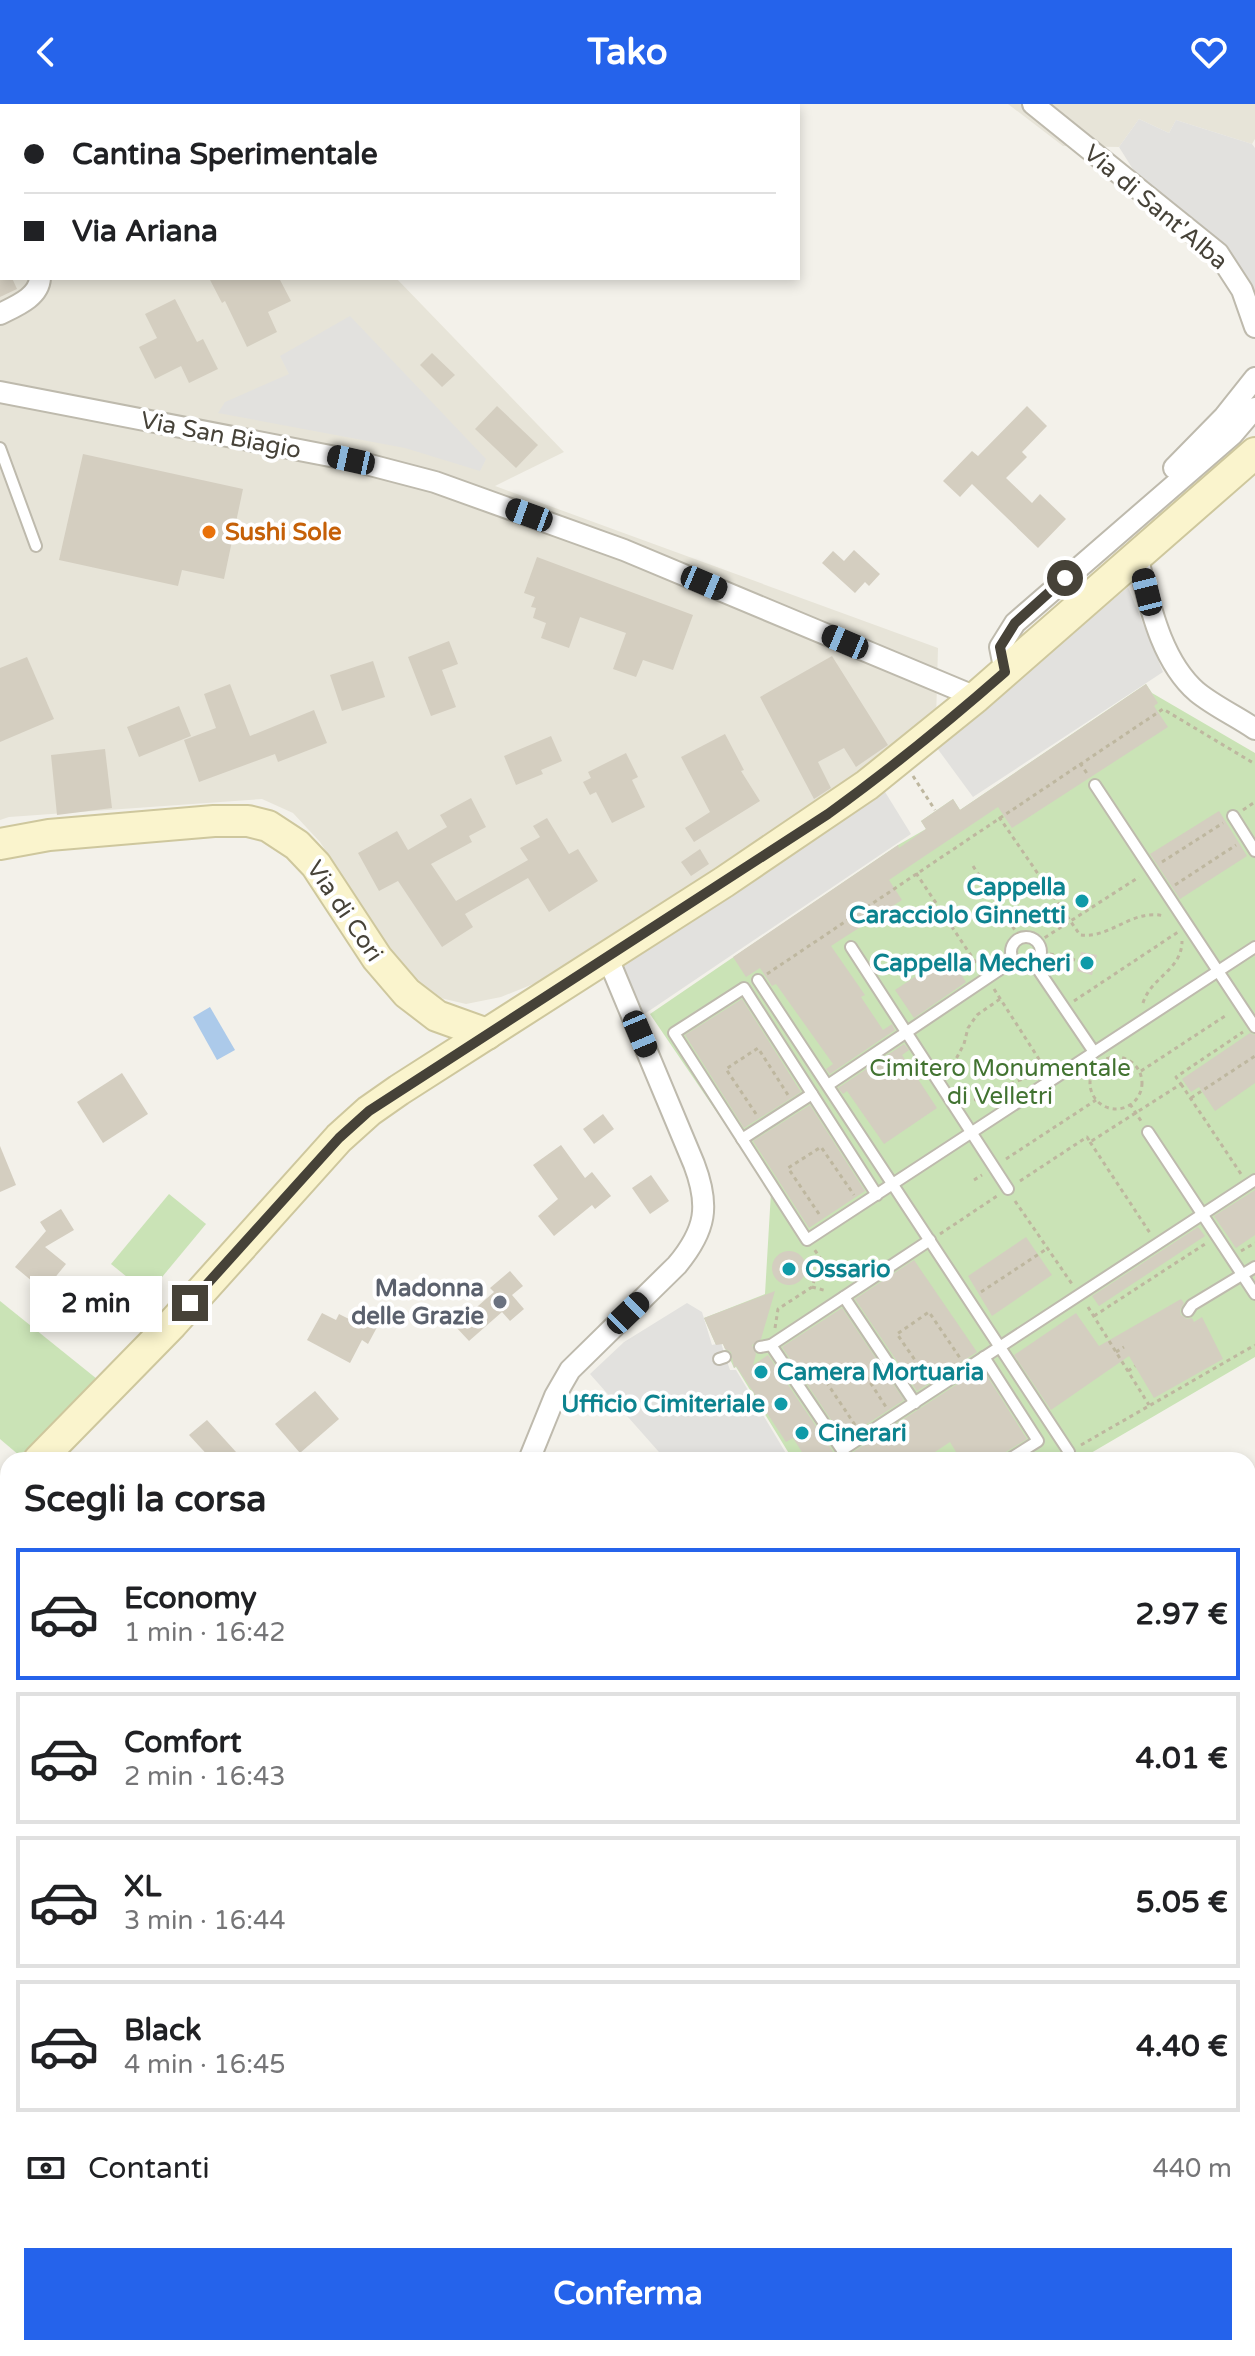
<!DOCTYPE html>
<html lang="it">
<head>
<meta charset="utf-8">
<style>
  :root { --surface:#fff; --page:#f2f2f2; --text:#202124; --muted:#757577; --line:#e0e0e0; --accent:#2563eb }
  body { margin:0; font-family:"Varela Round",sans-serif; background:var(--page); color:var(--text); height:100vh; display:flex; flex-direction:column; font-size:30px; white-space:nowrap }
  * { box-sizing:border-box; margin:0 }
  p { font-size:26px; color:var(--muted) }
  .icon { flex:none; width:44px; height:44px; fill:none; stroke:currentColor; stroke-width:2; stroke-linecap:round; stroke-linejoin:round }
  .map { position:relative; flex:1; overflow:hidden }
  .panel { position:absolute; left:0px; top:1348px; width:1256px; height:904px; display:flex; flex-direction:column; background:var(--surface); border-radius:24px 24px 0 0; box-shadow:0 4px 12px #0003 }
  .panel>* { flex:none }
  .hud { position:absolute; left:0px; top:0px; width:800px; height:176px; box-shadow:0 4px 12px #0003; display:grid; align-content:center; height:176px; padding:0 24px; background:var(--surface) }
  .end { position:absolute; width:36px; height:36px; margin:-18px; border:10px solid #464238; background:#fff; box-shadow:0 0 0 4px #fff }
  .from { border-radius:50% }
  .bubble { position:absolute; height:56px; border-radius:0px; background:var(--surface); box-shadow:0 4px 12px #0003; font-size:26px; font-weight:800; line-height:56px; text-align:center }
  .car { position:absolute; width:24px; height:48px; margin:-24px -12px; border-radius:10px; box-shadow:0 0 6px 2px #0007; background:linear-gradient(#222 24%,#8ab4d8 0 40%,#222 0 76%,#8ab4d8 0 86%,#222 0) }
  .hud b { display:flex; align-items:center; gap:28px; height:76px; font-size:30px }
  .hud b+b { border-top:2px solid var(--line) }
  .hud i { width:20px; height:20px; background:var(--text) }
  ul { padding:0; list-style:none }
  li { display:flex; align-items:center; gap:24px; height:132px; margin:0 16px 12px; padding:0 8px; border:4px solid var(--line); border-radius:0px }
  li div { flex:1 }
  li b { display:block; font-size:30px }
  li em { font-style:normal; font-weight:800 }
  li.on { border-color:var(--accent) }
  li>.icon { width:72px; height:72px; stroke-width:1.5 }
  h2 { padding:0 24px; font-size:36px; line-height:96px }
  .pay { display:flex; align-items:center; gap:20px; height:88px; padding:0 24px; font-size:30px }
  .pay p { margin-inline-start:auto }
  .cta { display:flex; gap:16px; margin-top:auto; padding:16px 24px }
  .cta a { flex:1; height:92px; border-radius:0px; background:var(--accent); color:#fff; font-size:32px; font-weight:800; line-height:92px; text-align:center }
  header { display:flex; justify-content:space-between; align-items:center; height:104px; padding:0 24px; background:var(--accent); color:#fff; font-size:36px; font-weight:800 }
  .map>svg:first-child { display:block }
  .residential { fill:#e7e4d8 }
  .green { fill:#cae3b6 }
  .parking { fill:#e2e1de }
  .water { fill:#accaea }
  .building { fill:#d4cec0 }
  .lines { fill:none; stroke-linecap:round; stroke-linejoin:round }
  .lane-casing { stroke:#bebaad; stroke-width:14 }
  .street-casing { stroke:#bebaad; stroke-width:24 }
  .secondary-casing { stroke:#cec79d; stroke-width:34 }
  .path { stroke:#beb79f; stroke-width:3; stroke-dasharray:4 4; stroke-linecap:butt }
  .lane { stroke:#fff; stroke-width:10 }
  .street { stroke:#fff; stroke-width:20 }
  .secondary { stroke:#faf4cd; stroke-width:30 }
  .route { stroke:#464238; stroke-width:10 }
  .food-dot { fill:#e8710a; stroke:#fff; stroke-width:3 }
  .culture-dot { fill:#0f9aa8; stroke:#fff; stroke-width:3 }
  .worship-dot { fill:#6b7280; stroke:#fff; stroke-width:3 }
  .labels { text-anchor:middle; stroke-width:8; stroke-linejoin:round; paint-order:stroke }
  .street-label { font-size:24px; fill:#464238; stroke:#fff }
  .food-label { font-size:24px; font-weight:bold; fill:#c56008; stroke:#fff; text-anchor:start }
  .culture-label { font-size:24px; font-weight:bold; fill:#0d838f; stroke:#fff; text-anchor:end }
  .park-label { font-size:24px; fill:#427331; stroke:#fff }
  .worship-label { font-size:24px; font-weight:bold; fill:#5b616d; stroke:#fff; text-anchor:end }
</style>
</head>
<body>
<header><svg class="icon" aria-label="back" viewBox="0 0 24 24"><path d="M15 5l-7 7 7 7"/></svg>Tako<svg class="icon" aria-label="heart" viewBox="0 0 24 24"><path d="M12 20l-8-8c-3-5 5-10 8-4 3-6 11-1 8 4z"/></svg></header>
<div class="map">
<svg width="1255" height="2252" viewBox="0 0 1255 2252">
  <rect width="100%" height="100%" fill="#f3f1ea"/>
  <g class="residential">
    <path d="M0 0H401L2 2V174H396L564 348 495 382 938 544 936 616 819 699 548 874 501 893 466 900 432 892 403 865 320 738 293 709 262 695 9 713 0 716Z"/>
    <path d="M1008 0H1255V35L1252 40 1176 16 1169 29 1139 15 1119 43 1063 42Z"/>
  </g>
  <g class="green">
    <path d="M1146 580 1152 589 1255 649V1253L1079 1356H793L736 1263 734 1264 723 1240 716 1241 704 1214 765 1190 771 1088 650 910 898 741 926 725 921 717 953 695 960 706Z"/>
    <path d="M169 1090 206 1120 148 1190 111 1160Z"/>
    <path d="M0 1197 97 1275 20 1352 0 1335Z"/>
  </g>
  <g class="parking">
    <path d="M1139 15 1169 29 1176 16 1252 40 1255 44V197L1139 75 1119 43Z"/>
    <path d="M350 212 486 355 480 367 405 344 218 309 225 298 289 270 280 252Z"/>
    <path d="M1128 483 1163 568 973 693 937 644Z"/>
    <path d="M882 683 911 730 643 911 620 853Z"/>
    <path d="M687 1199 702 1208 712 1241 721 1239 730 1266H736L790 1356H666L590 1270 624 1238Z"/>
  </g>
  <path class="water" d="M210 903 235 946 217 956 193 913Z"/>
  <g class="building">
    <path d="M0 174H12L17 185 0 193Z"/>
    <path d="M209 174H279L291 197 268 208 277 228 247 243 225 197 222 199Z"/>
    <path d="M175 195 197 238 203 235 218 265 189 279 181 262 155 275 139 243 157 234 145 210Z"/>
    <path d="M432 249 455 271 442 283 420 261Z"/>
    <path d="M497 302 538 341 516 364 475 325Z"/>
    <path d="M1027 302 1047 322 1022 348 1027 353 1006 374 1032 399 1040 390 1066 415 1038 444 972 380 960 393 943 377 972 347 978 352Z"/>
    <path d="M83 350 243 385 224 475 182 466 178 482 59 456Z"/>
    <path d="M854 446 880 470 869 482 865 478 855 489 822 459 833 447 844 457Z"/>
    <path d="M537 453 693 511 673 566 643 556 636 573 613 565 626 529 580 513 569 544 541 534 546 519 533 514 536 504 531 503 535 493 524 489Z"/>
    <path d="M449 537 458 560 442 566 456 603 431 612 408 553Z"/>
    <path d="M832 552 888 641 856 663 844 644 818 658 831 684 814 695 760 593Z"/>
    <path d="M27 553 54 615 0 638V564Z"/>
    <path d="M373 557 385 593 342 607 330 571Z"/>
    <path d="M230 580 250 632 314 606 327 639 278 658 275 650 199 678 184 636 216 624 204 590Z"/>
    <path d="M1146 580 1158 599 1154 602 1168 623 1012 724 998 703 889 776 902 796 831 842 865 891 861 893 883 926 892 920 895 926 830 970 826 965 833 960 776 880 772 882 760 864 746 873 733 853 898 741 899 744 926 725 921 717 953 695 960 706Z"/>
    <path d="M179 602 191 632 139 653 127 623Z"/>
    <path d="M725 630 744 666 741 667 760 697 694 738 685 724 710 708 681 653Z"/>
    <path d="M551 632 562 657 541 666 543 670 516 681 504 652Z"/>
    <path d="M105 645 112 704 57 711 51 651Z"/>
    <path d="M626 649 638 673 632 676 645 703 612 719 596 688 590 691 583 678 591 674 588 668Z"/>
    <path d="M471 694 486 723 469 732 472 738 431 760 456 797 528 756 520 744 540 733 533 722 547 714 569 750 578 745 598 777 549 808 528 774 465 810 473 823 442 843 398 777 379 787 358 749 397 727 408 746 447 723 440 711Z"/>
    <path d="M1219 707 1247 752 1180 795 1150 750Z"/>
    <path d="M700 745 709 760 691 772 681 758Z"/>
    <path d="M1081 848 1097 851 1092 871 1077 867Z"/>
    <path d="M948 851 966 878 914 914 895 886Z"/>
    <path d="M742 895 801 988 744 1024 685 931Z"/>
    <path d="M1250 929 1255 931V979L1215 1007 1199 983 1191 988 1182 975Z"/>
    <path d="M904 940 909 946 902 951 937 1004 884 1040 847 987 843 990 838 984Z"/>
    <path d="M122 969 148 1010 103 1039 77 998Z"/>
    <path d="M810 1001 865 1087 809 1124 753 1037Z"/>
    <path d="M603 1010 614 1025 594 1040 583 1025Z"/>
    <path d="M561 1041 585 1074 592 1068 611 1092 595 1105 592 1101 554 1132 538 1112 558 1095 533 1061Z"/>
    <path d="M0 1042 16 1081 0 1088Z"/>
    <path d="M651 1071 669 1097 650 1110 632 1084Z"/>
    <path d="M1255 1086V1131L1236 1144 1214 1112Z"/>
    <path d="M61 1105 74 1126 45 1143 66 1160 44 1187 15 1163 46 1127 40 1118Z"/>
    <path d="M1198 1123 1205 1132 1099 1202 1092 1192Z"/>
    <path d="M1026 1133 1052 1171 992 1212 968 1172Z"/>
    <circle cx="789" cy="1164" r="17"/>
    <path d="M914 1156 977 1248 917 1287 855 1195Z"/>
    <path d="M510 1167 523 1182 512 1191 524 1205 510 1217 502 1208 469 1237 455 1222 494 1188 490 1184Z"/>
    <path d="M775 1187 761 1235 752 1241 756 1250 753 1261 768 1251 834 1349 835 1356H807L793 1334 786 1338 736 1262 734 1264 731 1248 725 1245 723 1240 716 1241 704 1214Z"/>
    <path d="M1181 1195 1184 1199 1180 1206 1181 1211 1187 1215 1192 1214 1194 1218 1202 1213 1223 1255 1154 1294 1129 1252 1051 1306 1014 1251 1076 1209 1099 1242Z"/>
    <path d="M361 1203 382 1214 368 1240 362 1236 350 1259 307 1236 322 1209 336 1216 339 1210 353 1217Z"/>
    <path d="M842 1204 904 1296 844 1335 782 1243Z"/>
    <path d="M982 1264 1027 1335 1004 1349 1000 1356H961L950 1338 923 1356H894L889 1350 879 1356H851L850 1350Z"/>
    <path d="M315 1287 339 1315 300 1349 275 1320Z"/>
    <path d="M207 1316 236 1348 227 1356H212L189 1331Z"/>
  </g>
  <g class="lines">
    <defs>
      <g id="lane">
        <path d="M0 344 36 442"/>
        <path d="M1095 681 1255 923"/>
        <path d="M1233 712 1255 747"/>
        <circle cx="1026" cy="848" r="15"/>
        <path d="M851 843 1008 1085"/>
        <path d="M1035 861 1094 948"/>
        <path d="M758 876 1069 1348"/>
        <path d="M828 981 1014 856"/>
        <path d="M1148 1028 1255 1190"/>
        <path d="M742 1035 812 990"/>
        <path d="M877 1091 744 884 674 929 807 1136 1255 843"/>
        <path d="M844 1193 915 1299"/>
        <path d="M1188 1207 1192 1201 1255 1163"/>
        <path d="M771 1241 842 1346 843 1356"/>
        <path d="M760 1243 771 1241 930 1136"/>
        <path d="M984 1253 1038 1337 1008 1356"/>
        <path d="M719 1255 725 1253"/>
        <path d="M842 1346 1255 1076"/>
      </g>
      <g id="street">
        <path d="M1033 0 1218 149 1242 186 1255 223"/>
        <path d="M285 2 287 0"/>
        <path d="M0 73 2 71"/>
        <path d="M0 107 2 111"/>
        <path d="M0 210C16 202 39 193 40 174"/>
        <path d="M0 288 351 356 435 378 624 446 976 593"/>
        <path d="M1174 364 1224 313 1255 274"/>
        <path d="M1137 452C1149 497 1160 556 1197 588 1214 602 1236 612 1255 625"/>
        <path d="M1005 568 1000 543 1015 519 1232 331 1255 304"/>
        <path d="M529 1356 555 1292 570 1266 677 1161C706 1126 710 1102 694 1060L607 852"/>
        <path d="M1248 1636 1255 1630"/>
        <path d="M847 2252 853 2244"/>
      </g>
      <g id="secondary">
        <path d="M0 740 49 731 214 717H248L268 722 297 741 316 761 377 854 407 889 437 912 487 930"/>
        <path d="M39 1356 172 1220 339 1034 369 1007 399 986 724 778 867 681 976 593 1255 349"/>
        <path d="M0 1397 8 1388"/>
      </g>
    </defs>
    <use href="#lane" class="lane-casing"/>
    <use href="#street" class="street-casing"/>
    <use href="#secondary" class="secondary-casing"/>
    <g class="path">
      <path d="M46 2 47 0"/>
      <path d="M1080 659 1088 671"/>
      <path d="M913 672 935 706"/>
      <path d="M1243 706 1255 698"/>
      <path d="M999 713 1080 831C1110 835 1133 804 1164 812"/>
      <path d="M1162 758 1223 719"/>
      <path d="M973 762 1020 834"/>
      <path d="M916 769 978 862"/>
      <path d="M1175 781 1236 741"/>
      <path d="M1038 838 1139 773"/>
      <path d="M1042 848 1075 856"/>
      <path d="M767 870 1163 605 1255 660"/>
      <path d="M994 885 1044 963"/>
      <path d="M1074 897 1178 828"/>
      <path d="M1143 899C1151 873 1182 866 1182 837"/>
      <circle cx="1116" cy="979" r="26"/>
      <path d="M945 965 956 955 964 940 968 924 977 911 1000 895"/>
      <path d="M1141 967 1228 910"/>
      <path d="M1181 980 1241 1070"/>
      <path d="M1191 994 1255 952"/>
      <path d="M966 996C991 998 1005 977 1029 974"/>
      <path d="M1130 1000 1141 1017"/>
      <path d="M756 1010 726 965 758 944 788 991"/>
      <path d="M1090 1038 1150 1129"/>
      <path d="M1006 1055 1096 996"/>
      <path d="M974 1076 982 1071"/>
      <path d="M1020 1077 1087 1033 1090 1038 1181 980 1176 973 1243 928"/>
      <path d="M1015 1097 1072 1180"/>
      <path d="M819 1110 788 1064 821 1043 854 1091"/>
      <path d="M940 1130 997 1092"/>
      <path d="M1241 1147 1255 1139"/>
      <path d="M812 1183 827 1187"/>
      <path d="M981 1188 1048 1144"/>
      <path d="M1088 1203 1149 1301"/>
      <path d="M1094 1212 1205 1140"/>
      <path d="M775 1224 778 1205 812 1183 821 1155 814 1145"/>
      <path d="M1116 1248 1124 1243"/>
      <path d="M1128 1267 1135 1262"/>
      <path d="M928 1275 897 1230 929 1208 960 1254"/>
      <path d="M855 1321 827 1279 857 1258 886 1303"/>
      <path d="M1081 1341 1255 1241"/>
      <path d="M1248 2091 1255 2099"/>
    </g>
    <use href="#lane" class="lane"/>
    <use href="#street" class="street"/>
    <use href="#secondary" class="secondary"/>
  </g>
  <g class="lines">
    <path class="route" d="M190 1199 339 1034 369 1007 828 710C889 666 948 618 1005 568L1000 543 1015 519 1065 474"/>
  </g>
  <circle class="food-dot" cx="209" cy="428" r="8"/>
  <g class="culture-dot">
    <circle cx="1082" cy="797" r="8"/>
    <circle cx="1087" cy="859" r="8"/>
    <circle cx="789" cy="1165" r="8"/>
    <circle cx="761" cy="1268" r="8"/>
    <circle cx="781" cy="1300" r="8"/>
    <circle cx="802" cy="1329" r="8"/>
  </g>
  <circle class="worship-dot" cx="500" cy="1198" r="8"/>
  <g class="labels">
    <g class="street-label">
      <text transform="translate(1156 103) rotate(40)" y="8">Via di Sant'Alba</text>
      <text transform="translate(221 331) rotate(11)" y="8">Via San Biagio</text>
      <text transform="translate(345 807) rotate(56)" y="8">Via di Cori</text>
    </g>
    <g class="food-label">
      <text x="225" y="436">Sushi Sole</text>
    </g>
    <g class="culture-label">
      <text x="1066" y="791">Cappella<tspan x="1066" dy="28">Caracciolo Ginnetti</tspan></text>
      <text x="1071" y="867">Cappella Mecheri</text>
      <text x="805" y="1173" text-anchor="start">Ossario</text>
      <text x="777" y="1276" text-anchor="start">Camera Mortuaria</text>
      <text x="765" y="1308">Ufficio Cimiteriale</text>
      <text x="818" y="1337" text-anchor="start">Cinerari</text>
    </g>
    <g class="park-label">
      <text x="1000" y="972">Cimitero Monumentale<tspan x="1000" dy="28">di Velletri</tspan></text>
    </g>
    <g class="worship-label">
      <text x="484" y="1192">Madonna<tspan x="484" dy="28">delle Grazie</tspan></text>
    </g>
  </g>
</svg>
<i class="end from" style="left:1065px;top:474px"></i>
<i class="end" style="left:190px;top:1199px"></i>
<div class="bubble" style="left:30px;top:1172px;width:132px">2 min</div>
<i class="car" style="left:351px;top:356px;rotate:282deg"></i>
<i class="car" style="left:529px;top:411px;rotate:290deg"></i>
<i class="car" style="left:704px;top:479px;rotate:113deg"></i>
<i class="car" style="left:1147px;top:488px;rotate:346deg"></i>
<i class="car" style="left:845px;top:538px;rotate:293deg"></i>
<i class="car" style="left:640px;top:930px;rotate:157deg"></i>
<i class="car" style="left:628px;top:1209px;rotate:46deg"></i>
<div class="hud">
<b><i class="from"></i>Cantina Sperimentale</b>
<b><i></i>Via Ariana</b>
</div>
<section class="panel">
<h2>Scegli la corsa</h2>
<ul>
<li class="on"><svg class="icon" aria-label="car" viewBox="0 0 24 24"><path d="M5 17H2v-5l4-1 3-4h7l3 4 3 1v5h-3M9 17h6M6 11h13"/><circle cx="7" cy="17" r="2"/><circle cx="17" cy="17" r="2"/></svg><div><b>Economy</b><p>1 min · 16:42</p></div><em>2.97 €</em></li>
<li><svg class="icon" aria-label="car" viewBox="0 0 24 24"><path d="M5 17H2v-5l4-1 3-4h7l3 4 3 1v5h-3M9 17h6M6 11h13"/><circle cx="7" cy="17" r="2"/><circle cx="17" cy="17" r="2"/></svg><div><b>Comfort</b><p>2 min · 16:43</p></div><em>4.01 €</em></li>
<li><svg class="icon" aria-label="car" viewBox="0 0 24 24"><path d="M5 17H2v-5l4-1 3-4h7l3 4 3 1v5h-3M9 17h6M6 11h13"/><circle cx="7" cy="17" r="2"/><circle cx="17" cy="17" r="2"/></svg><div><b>XL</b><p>3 min · 16:44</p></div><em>5.05 €</em></li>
<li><svg class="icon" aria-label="car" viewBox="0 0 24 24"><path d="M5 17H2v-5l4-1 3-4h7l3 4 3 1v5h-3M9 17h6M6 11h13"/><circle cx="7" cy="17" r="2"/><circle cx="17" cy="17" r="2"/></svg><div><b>Black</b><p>4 min · 16:45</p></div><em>4.40 €</em></li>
</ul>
<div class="pay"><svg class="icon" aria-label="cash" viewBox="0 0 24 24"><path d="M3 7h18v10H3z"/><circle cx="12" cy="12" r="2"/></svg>Contanti<p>440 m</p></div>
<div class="cta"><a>Conferma</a></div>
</section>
</div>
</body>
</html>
